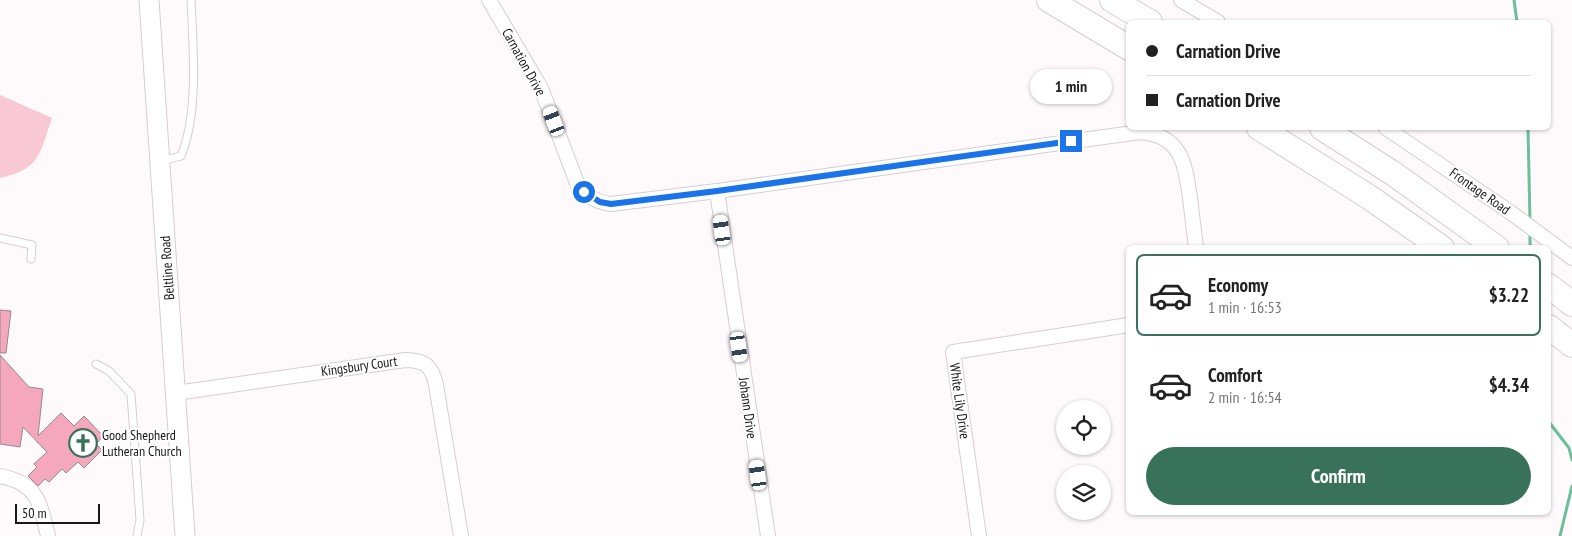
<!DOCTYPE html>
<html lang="en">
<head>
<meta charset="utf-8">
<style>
  :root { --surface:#fff; --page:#f6f6f6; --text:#222; --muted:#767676; --line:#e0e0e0; --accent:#38725b }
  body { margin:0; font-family:"PT Sans Narrow",sans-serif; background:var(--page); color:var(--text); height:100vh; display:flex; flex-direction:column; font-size:19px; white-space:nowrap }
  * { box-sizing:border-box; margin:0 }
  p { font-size:16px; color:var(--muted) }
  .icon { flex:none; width:28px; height:28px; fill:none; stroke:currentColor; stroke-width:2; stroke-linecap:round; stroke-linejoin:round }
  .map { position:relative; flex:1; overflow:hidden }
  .details { position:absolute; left:1126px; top:245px; width:425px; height:270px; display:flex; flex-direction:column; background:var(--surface); border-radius:8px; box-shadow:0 1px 4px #0004 }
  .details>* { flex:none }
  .top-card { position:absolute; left:1126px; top:20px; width:425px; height:110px; border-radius:8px; box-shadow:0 1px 4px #0004; display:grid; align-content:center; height:110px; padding:0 20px; background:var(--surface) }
  .tools { position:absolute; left:1056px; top:400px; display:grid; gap:10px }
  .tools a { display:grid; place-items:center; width:55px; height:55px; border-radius:50%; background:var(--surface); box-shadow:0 1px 4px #0004; font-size:25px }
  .scale { position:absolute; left:15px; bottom:12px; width:85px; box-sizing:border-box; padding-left:5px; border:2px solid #1a1718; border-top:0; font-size:14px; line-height:18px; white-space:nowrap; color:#1a1718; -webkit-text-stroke:4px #fff; paint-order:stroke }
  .end { position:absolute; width:22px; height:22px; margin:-11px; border:6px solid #1a73e8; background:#fff; box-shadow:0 0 0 2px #fff }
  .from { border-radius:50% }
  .bubble { position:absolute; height:35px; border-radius:18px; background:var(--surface); box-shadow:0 1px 4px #0004; font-size:16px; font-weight:700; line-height:35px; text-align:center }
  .car { position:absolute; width:15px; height:30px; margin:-15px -8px; border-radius:6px; box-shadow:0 0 4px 1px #0007; background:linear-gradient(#fff 24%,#345 0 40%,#fff 0 76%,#345 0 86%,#fff 0) }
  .top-card b { display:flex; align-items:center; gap:18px; height:48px; font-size:19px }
  .top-card b+b { border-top:1px solid var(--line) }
  .top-card i { width:12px; height:12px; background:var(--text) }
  ul { padding:9px 0 0; list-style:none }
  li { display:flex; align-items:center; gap:15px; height:82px; margin:0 10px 8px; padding:0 10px; border:2px solid transparent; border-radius:8px }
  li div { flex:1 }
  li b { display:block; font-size:19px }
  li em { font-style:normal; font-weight:700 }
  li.selected { border-color:var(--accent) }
  li>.icon { width:45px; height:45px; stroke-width:1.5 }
  .cta { display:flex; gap:10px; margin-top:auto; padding:10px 20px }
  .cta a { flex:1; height:58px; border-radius:30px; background:var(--accent); color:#fff; font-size:20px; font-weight:700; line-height:58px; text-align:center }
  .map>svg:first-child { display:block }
  .green { fill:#f9c8d5 }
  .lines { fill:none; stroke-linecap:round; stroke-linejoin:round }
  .stream { stroke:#6cbf9d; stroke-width:3 }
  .building { fill:#f5a7be; stroke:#948b8d }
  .lane-casing { stroke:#d7cdd0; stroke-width:9 }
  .street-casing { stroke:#d7cdd0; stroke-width:16 }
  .secondary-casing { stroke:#d7cdd0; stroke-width:21 }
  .highway-casing { stroke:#d7cdd0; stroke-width:26 }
  .lane { stroke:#fff; stroke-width:7 }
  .street { stroke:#fff; stroke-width:14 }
  .secondary { stroke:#fff; stroke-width:19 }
  .highway { stroke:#fff; stroke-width:24 }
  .route { stroke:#1a73e8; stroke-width:6 }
  .labels { text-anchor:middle; stroke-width:4; stroke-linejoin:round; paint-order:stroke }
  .street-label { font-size:14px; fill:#1a1718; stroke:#fff }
  .poi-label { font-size:14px; fill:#1a1718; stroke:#fff; text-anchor:start }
</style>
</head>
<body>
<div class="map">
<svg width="1572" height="536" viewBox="0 0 1572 536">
  <rect width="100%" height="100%" fill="#fefafb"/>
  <path class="green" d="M0 95 52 118C39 154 41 169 0 178Z"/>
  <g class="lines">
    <g class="stream">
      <path d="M1514 0 1517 22"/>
      <path d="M1528 128 1530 222"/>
      <path d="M1530 233V248"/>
      <path d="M1549 422 1569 448 1572 460"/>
      <path d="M1560 536 1572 486"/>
    </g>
  </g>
  <g class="building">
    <path d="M0 310 11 311 6 353H0Z"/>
    <path d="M0 355 29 387 43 389 38 436 61 413 74 426 84 416 103 436 96 444 102 450 84 468 78 462 66 473 62 469 49 482 45 479 38 486 28 476 37 467 34 464 47 452 23 427 20 447 0 444Z"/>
  </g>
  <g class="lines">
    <defs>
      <g id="lane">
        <path d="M161 161 181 156C199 113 193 46 191 0"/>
        <path d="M0 238 32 245 31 259"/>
        <path d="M96 364 109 371 131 394 140 520 137 536"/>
      </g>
      <g id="street">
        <path d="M489 0 541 88 577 183C587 196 595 202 611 204L717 191 1140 132C1181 135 1185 163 1190 198 1192 214 1194 231 1196 248"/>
        <path d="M1181 0 1218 22"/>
        <path d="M1386 128 1510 212 1572 258"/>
        <path d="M717 191 768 536"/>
        <path d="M176 393 405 360C425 360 432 366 436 385L461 536"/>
        <path d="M0 476C38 483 40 503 48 536"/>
        <path d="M979 536 953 352 1129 325"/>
      </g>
      <path id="secondary" d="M149 0 185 536"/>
      <g id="highway">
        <path d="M1049 0 1129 48"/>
        <path d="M1112 0 1150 22"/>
        <path d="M1259 128 1369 197 1442 248"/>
        <path d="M1322 128 1394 174 1497 248"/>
        <path d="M1549 286 1572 304"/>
        <path d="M1549 327 1572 345"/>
      </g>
    </defs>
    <use href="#lane" class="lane-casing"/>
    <use href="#street" class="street-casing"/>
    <use href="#secondary" class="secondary-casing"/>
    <use href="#highway" class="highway-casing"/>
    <use href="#lane" class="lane"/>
    <use href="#street" class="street"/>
    <use href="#secondary" class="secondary"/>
    <use href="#highway" class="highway"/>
  </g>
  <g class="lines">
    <path class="route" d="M584 192 600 202 611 204 717 191 1071 141"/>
  </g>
  <defs>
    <symbol id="church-ring" viewBox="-11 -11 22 22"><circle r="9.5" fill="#fff" stroke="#38725b" stroke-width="1.5"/><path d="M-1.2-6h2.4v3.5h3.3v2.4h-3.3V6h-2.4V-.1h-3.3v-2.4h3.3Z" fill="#38725b"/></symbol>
  </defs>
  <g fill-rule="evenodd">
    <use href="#church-ring" x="67" y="427" width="32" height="32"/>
  </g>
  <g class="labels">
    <g class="street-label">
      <text transform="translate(524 62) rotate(61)" y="5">Carnation Drive</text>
      <text transform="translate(1480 191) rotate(35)" y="5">Frontage Road</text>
      <text transform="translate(167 268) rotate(-94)" y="5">Beltline Road</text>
      <text transform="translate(359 366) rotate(-8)" y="5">Kingsbury Court</text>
      <text transform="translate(960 401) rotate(82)" y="5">White Lily Drive</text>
      <text transform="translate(748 408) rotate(82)" y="5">Johann Drive</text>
    </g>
    <g class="poi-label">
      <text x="102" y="440">Good Shepherd<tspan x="102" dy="16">Lutheran Church</tspan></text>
    </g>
  </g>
</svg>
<div class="tools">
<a><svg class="icon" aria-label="locate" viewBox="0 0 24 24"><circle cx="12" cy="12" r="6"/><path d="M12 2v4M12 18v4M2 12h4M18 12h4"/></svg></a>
<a><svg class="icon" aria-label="layers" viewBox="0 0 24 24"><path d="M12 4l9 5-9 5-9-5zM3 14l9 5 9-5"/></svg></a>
</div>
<div class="scale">50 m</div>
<i class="end from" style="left:584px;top:192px"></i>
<i class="end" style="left:1071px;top:141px"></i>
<div class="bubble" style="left:1030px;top:69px;width:82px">1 min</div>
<i class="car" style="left:554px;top:121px;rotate:339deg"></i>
<i class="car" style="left:722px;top:230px;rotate:352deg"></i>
<i class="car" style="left:739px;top:347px;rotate:172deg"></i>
<i class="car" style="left:758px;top:475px;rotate:352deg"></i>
<div class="top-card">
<b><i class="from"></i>Carnation Drive</b>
<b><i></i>Carnation Drive</b>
</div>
<section class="details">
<ul>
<li class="selected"><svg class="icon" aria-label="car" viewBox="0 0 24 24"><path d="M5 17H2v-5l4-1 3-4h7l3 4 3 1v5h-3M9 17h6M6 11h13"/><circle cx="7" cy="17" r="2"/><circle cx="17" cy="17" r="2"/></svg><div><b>Economy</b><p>1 min · 16:53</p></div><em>$3.22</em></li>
<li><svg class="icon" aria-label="car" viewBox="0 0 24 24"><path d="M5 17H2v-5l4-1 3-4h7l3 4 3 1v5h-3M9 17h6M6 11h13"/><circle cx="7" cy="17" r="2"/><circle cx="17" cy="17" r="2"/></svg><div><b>Comfort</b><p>2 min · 16:54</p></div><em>$4.34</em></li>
</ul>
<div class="cta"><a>Confirm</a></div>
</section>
</div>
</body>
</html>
